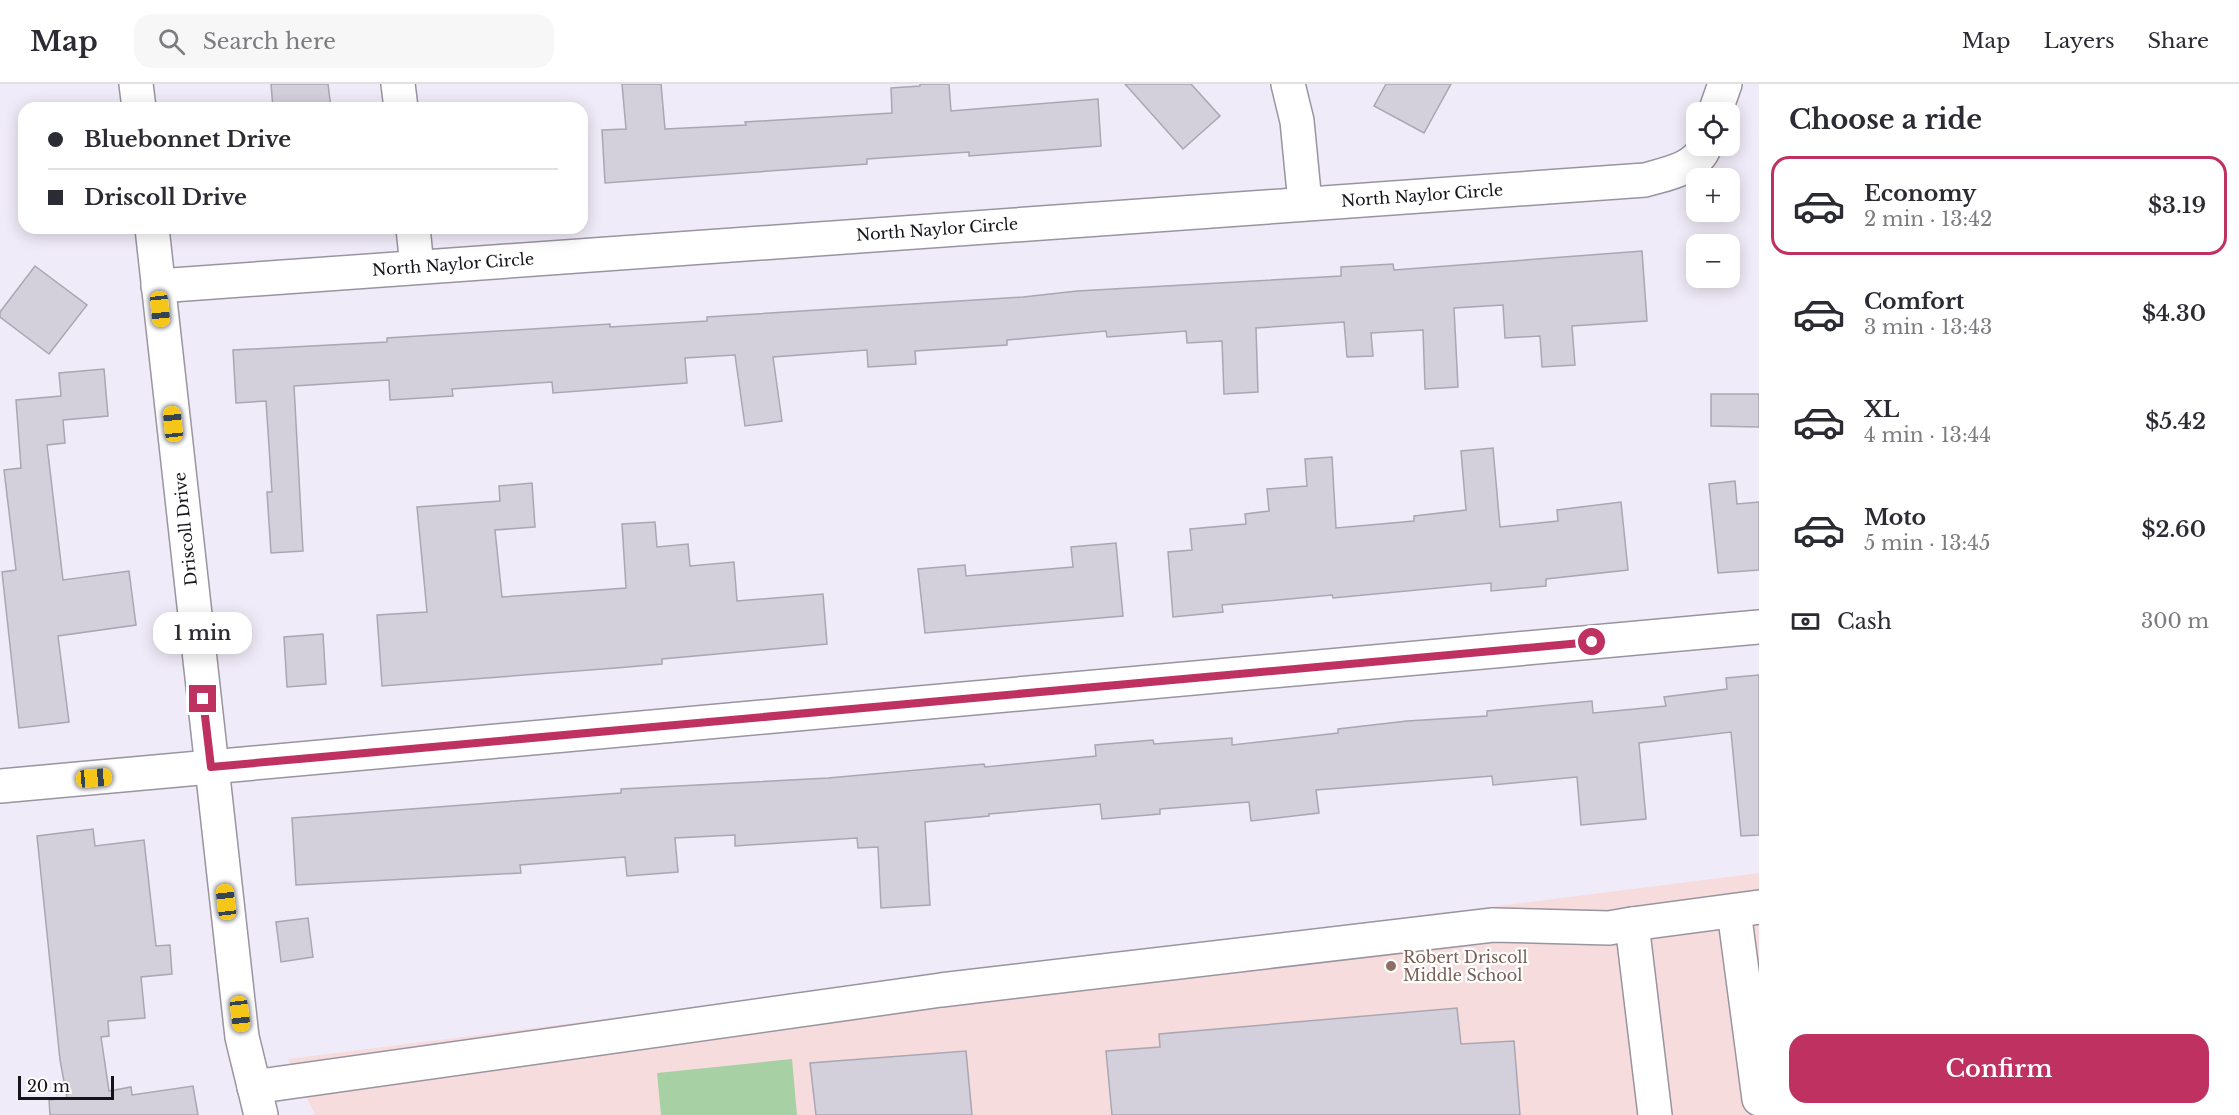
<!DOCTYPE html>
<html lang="en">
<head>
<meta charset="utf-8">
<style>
  :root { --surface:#fff; --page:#f7f7f7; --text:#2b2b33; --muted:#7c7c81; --line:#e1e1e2; --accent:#be3161 }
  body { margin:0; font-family:"Libre Baskerville",serif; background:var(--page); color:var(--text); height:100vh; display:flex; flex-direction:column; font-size:22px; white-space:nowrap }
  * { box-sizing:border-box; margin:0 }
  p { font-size:20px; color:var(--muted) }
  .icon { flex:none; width:33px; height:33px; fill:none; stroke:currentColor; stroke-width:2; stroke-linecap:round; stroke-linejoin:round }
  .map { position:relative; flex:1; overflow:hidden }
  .panel { display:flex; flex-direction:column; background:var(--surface); width:480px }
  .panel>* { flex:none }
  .banner { position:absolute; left:18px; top:18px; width:570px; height:132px; border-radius:18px; box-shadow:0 3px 15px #0003; display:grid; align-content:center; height:132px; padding:0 30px; background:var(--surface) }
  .tools { position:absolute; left:1686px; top:18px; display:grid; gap:12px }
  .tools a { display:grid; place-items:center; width:54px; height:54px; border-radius:12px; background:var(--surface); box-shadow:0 3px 15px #0003; font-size:30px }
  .scale { position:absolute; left:18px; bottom:15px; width:96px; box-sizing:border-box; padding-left:6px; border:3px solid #161419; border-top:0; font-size:16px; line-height:21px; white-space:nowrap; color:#161419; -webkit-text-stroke:4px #fff; paint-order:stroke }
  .end { position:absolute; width:27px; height:27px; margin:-14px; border:8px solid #be3161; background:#fff; box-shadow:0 0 0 3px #fff }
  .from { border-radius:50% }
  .bubble { position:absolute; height:42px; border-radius:18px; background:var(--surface); box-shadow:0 3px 15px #0003; font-size:20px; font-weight:600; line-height:42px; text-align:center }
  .car { position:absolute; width:18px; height:36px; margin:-18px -9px; border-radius:8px; box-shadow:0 0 4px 2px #0007; background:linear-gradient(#f5c518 24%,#345 0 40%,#f5c518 0 76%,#345 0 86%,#f5c518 0) }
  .banner b { display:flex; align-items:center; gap:21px; height:57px; font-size:22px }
  .banner b+b { border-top:2px solid var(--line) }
  .banner i { width:15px; height:15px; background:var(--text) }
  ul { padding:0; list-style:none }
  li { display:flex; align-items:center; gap:18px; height:99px; margin:0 12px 9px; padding:0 18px; border:3px solid transparent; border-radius:18px }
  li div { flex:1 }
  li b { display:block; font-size:22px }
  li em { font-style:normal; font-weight:600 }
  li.selected { border-color:var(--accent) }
  li>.icon { width:54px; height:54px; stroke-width:1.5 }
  h2 { padding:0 30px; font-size:27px; line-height:72px }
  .pay { display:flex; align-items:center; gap:15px; height:66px; padding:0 30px; font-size:22px }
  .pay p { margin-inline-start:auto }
  .cta { display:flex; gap:12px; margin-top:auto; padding:12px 30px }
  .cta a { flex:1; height:69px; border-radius:18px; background:var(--accent); color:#fff; font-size:24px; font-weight:600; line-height:69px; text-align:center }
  header { display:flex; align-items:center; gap:36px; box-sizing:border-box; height:84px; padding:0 30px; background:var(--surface); border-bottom:2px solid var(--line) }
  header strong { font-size:28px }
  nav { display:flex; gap:33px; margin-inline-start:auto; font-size:21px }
  .search { width:420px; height:54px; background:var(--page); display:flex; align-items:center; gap:15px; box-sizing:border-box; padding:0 21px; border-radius:18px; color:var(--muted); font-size:22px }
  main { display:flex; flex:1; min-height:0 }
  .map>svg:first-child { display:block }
  .education { fill:#f7dcde }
  .green { fill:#a7d1a4 }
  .building { fill:#d3cfdb; stroke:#aaa6b2; stroke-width:1.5 }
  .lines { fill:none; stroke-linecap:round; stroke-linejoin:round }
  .minor-casing { stroke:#9994a0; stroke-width:36 }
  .minor { stroke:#fff; stroke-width:33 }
  .route { stroke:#be3161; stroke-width:8 }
  .education-dot { fill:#8d6e63; stroke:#fff; stroke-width:2 }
  .labels { text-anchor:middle; stroke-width:4.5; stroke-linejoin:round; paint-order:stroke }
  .street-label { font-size:16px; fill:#161419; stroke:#fff }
  .education-label { font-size:16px; fill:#785e54; stroke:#fff; text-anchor:start }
</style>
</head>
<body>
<header>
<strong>Map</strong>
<div class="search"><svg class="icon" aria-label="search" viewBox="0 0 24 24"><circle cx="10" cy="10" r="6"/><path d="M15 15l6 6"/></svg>Search here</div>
<nav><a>Map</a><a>Layers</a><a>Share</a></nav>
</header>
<main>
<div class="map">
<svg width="1759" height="1031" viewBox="0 0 1759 1031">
  <rect width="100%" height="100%" fill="#f0ebf8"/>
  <path class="education" d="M1759 789V1031H315L288 975Z"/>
  <path class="green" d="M792 975 797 1031H661L657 989Z"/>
  <g class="building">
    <path d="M271 0H328L331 24H273Z"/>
    <path d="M622 0H661L665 45 746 41 745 38 892 29 891 4 920 2V0H949L951 27 1098 15 1101 62 969 72V68L867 75V80L605 99 602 46 626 45Z"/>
    <path d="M1125 0H1191L1220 32 1183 65Z"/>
    <path d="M1386 0H1451L1424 49 1374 22Z"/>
    <path d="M1642 167 1647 237 1572 242 1575 281 1542 283 1540 252 1505 254 1503 221 1454 224 1458 303 1425 305 1423 246 1371 249 1373 272 1347 273 1344 238 1256 244 1258 308 1224 310 1222 257 1187 259 1186 247 1107 253 1106 247 1007 256V261L915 267 916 280 868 283 867 266 773 273 782 337 745 342 735 271 685 274 687 299 553 309 552 298 452 305 453 312 390 316 389 296 294 302 303 467 271 469 267 408H272L266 317 236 319 233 266 387 258V254L610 240V243L707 237V233L1023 213 1077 207 1341 192V183L1393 180 1394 186Z"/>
    <path d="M35 182 87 221 49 270 0 233V228Z"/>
    <path d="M104 285 108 332 63 336 65 359 47 361 63 496 129 487 136 541 58 552 69 638 19 644 2 488 16 486 4 386 21 384 16 316 61 312 59 289Z"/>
    <path d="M1711 310H1759V343L1711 342Z"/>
    <path d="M1493 364 1500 443 1558 437 1557 426 1621 418 1628 486 1546 495V502L1491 507V499L1333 514 1332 511 1222 521 1223 528 1173 533 1168 468 1192 466 1190 445 1246 440 1245 430 1269 427 1267 405 1307 402 1305 375 1332 373 1336 444 1414 437V432L1466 426 1461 367Z"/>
    <path d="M1735 397 1737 420 1759 418V486L1718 489 1709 400Z"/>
    <path d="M532 399 535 443 495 446 502 513 626 504 622 440 655 438 657 463 688 460 690 482 734 478 737 517 823 510 827 560 662 575V580L616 584 382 602 377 531 427 528 417 423 500 417 499 402Z"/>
    <path d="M1116 459 1123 532 925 549 918 485 965 481 966 492 1073 483 1071 463Z"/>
    <path d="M323 550 326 600 287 603 284 553Z"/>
    <path d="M1759 591V751L1741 752 1731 648 1639 659 1646 735 1581 741 1577 693 1493 701 1492 692 1316 706 1319 729 1251 737 1249 718 1160 725V730L1102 735 1100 720 989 730V732L925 738 930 821 881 824 878 763 858 764 857 754 735 762V751L675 754 678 788 627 792 625 773 520 781 521 789 296 801 292 734 621 709V705L828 694 984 680 985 683 1096 672 1095 661 1153 656 1154 660 1232 654V661L1338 649V645L1407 637 1487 632V627L1592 617 1593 629 1666 622 1664 613 1727 605 1726 594Z"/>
    <path d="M93 745 95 762 144 756 156 862 170 861 172 890 141 893 145 934 108 937 109 952 101 953 109 1007 131 1003 132 1011 193 1002 198 1031H50L49 1016 67 1014 60 976 37 752Z"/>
    <path d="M308 834 313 873 281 878 276 838Z"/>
    <path d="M1457 924 1461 960 1514 957 1520 1031H1112L1106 967 1160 963 1159 950Z"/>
    <path d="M966 967 972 1031H816L810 979Z"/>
  </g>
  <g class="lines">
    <defs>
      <g id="minor">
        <path d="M136 0 139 24"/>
        <path d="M398 0 401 24"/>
        <path d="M1288 0 1297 37 1305 119"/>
        <path d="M1715 28 1725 0"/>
        <path d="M152 144 242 953 261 1031"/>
        <path d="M413 144 417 182"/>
        <path d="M158 202 1645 96C1666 90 1697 85 1705 62"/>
        <path d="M0 702 1759 543"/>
        <path d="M1734 827 1759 1015"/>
        <path d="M254 1003 941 906 1493 841 1609 844 1632 840"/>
        <path d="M1655 1031 1632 840 1759 823"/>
      </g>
    </defs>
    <use href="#minor" class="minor-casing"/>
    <use href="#minor" class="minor"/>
  </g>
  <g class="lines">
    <path class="route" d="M203 615 211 683 1592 558"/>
  </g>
  <circle class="education-dot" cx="1391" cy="882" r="6"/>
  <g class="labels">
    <g class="street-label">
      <text transform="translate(1422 111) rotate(-4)" y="6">North Naylor Circle</text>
      <text transform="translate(937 145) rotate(-4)" y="6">North Naylor Circle</text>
      <text transform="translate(453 180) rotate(-4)" y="6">North Naylor Circle</text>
      <text transform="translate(185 445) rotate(-96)" y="6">Driscoll Drive</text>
    </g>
    <g class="education-label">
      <text x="1403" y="879">Robert Driscoll<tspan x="1403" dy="18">Middle School</tspan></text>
    </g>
  </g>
</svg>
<div class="tools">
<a><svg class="icon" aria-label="locate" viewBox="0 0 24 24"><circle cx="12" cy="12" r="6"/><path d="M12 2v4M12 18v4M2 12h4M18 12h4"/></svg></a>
<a>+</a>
<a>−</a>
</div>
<div class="scale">20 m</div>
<i class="end from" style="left:1592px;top:558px"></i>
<i class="end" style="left:203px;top:615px"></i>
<div class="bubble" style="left:153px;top:528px;width:99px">1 min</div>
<i class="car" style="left:160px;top:225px;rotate:174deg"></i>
<i class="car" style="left:173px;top:340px;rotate:354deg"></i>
<i class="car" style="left:94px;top:694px;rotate:85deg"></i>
<i class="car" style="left:226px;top:818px;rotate:353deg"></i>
<i class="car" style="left:240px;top:930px;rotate:173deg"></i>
<div class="banner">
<b><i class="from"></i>Bluebonnet Drive</b>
<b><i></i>Driscoll Drive</b>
</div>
</div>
<section class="panel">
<h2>Choose a ride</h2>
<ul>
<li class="selected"><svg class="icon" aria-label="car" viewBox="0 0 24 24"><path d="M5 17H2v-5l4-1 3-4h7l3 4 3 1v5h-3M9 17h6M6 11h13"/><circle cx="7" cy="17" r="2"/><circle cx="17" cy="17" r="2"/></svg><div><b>Economy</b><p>2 min · 13:42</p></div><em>$3.19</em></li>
<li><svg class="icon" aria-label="car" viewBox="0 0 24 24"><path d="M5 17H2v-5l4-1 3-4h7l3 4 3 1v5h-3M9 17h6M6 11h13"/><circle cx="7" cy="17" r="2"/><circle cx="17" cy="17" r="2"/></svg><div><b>Comfort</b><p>3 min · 13:43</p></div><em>$4.30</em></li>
<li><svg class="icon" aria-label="car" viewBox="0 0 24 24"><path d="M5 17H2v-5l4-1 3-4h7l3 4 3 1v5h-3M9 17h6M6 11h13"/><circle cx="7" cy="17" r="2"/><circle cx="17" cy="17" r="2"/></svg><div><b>XL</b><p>4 min · 13:44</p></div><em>$5.42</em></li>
<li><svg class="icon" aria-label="car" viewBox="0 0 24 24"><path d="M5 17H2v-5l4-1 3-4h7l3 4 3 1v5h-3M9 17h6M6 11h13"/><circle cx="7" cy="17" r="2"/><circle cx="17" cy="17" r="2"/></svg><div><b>Moto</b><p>5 min · 13:45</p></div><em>$2.60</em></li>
</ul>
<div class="pay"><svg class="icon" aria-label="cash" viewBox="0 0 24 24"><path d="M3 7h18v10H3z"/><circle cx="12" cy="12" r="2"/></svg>Cash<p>300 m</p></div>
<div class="cta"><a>Confirm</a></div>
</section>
</main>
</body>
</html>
